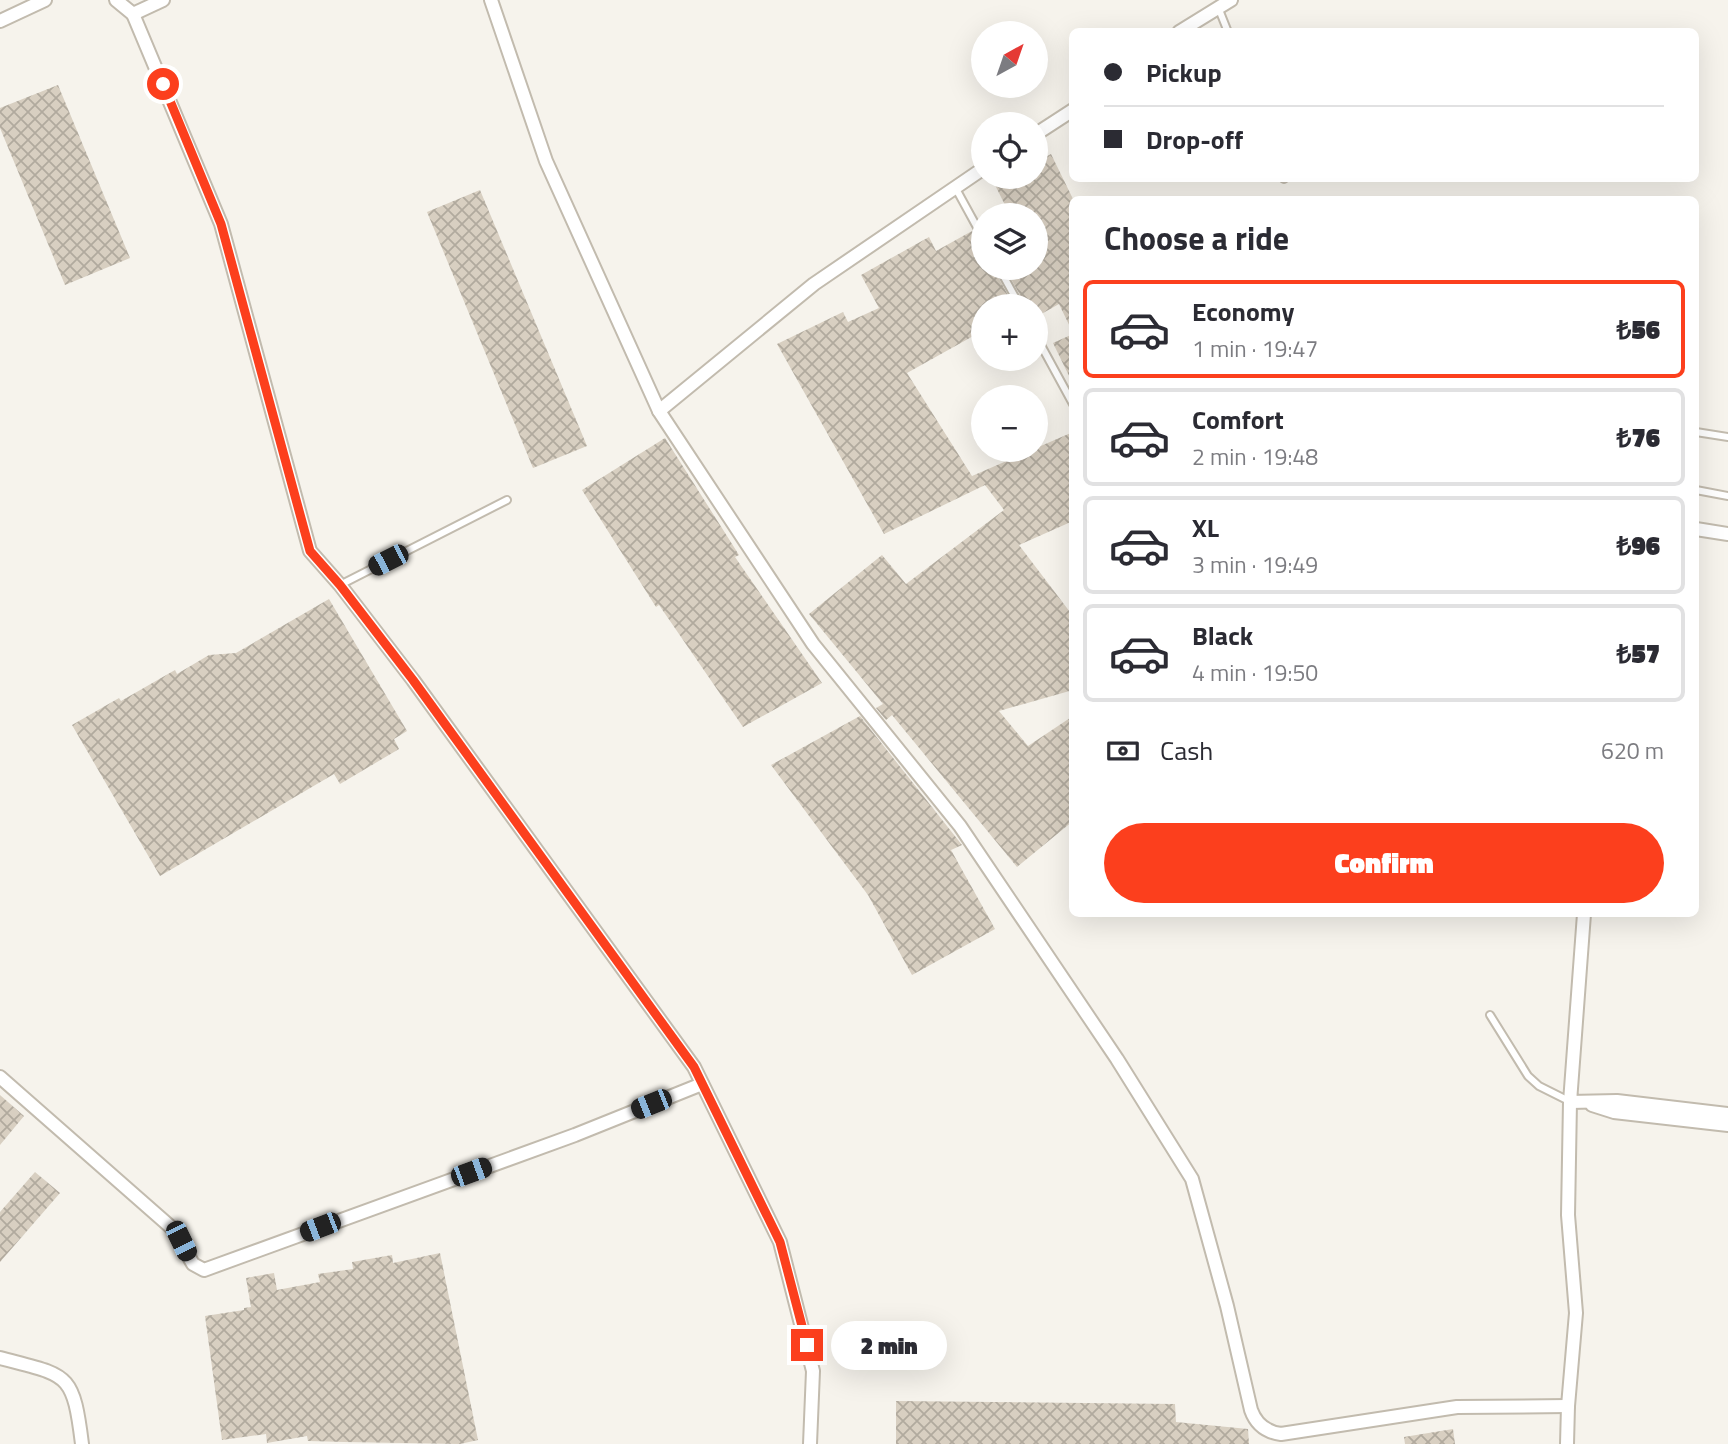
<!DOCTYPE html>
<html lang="en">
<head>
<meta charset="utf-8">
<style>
  :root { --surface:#fff; --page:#f2f2f3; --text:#2b2b33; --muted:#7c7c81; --line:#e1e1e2; --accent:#fc3f1d }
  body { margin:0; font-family:"Titillium Web",sans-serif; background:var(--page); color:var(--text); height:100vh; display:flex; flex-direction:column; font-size:26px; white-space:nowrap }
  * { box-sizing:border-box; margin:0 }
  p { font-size:23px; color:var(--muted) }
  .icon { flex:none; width:38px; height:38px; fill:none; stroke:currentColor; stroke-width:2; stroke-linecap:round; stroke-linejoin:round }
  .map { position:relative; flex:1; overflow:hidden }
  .drawer { position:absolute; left:1069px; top:196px; width:630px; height:721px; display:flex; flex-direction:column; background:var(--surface); border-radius:10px; box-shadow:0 7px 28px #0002 }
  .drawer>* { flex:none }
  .guide { position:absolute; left:1069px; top:28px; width:630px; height:154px; border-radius:10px; box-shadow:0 7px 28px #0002; display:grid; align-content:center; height:154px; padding:0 35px; background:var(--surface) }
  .needle { width:46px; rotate:40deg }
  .controls { position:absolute; left:971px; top:21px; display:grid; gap:14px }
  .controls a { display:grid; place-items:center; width:77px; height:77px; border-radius:50%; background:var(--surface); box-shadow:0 7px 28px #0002; font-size:35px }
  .end { position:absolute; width:32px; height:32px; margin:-16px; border:9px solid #fc3f1d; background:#fff; box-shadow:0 0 0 4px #fff }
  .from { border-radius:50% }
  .bubble { position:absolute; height:49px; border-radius:24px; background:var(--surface); box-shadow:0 7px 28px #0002; font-size:23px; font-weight:800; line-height:49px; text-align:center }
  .car { position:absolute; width:21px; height:42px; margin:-21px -10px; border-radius:9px; box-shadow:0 0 5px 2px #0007; background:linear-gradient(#222 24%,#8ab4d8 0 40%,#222 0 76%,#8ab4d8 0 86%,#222 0) }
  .guide b { display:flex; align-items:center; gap:24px; height:66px; font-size:26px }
  .guide b+b { border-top:2px solid var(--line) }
  .guide i { width:18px; height:18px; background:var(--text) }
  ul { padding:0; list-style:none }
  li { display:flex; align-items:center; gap:21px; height:98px; margin:0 14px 10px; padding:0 21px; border:4px solid var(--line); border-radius:10px }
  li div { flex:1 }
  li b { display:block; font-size:26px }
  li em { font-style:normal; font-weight:800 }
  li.selected { border-color:var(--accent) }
  li>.icon { width:63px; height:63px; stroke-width:1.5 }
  h2 { padding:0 35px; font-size:32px; line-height:84px }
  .pay { display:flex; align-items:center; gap:18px; height:77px; padding:0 35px; font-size:26px }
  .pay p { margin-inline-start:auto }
  .button { display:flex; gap:14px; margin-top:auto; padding:14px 35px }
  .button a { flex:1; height:80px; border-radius:42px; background:var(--accent); color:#fff; font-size:28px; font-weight:800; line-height:80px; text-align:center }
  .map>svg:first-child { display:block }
  .building { fill:url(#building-cross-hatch) }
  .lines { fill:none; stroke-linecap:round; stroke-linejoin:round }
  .lane-casing { stroke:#c2bbae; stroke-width:10 }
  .street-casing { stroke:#c2bbae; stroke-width:16 }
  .lane { stroke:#fff; stroke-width:6 }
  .street { stroke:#fff; stroke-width:12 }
  .route { stroke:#fc3f1d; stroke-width:9 }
</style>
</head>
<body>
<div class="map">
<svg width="1728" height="1444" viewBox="0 0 1728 1444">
  <defs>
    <pattern id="building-cross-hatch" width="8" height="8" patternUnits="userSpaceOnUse" patternTransform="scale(1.75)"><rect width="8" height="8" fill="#d8cfc1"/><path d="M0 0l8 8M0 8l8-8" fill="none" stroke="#b1aa9e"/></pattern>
  </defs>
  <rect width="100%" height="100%" fill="#f6f3ec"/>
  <g class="building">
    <path d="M58 85 130 258 65 285 0 128V108Z"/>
    <path d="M1051 154 1073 199V333L1059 304 1036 317V306H1026L1005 268H1036V215H991L1006 207 995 185 1010 177H1036V162Z"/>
    <path d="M480 190 587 446 533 468 427 212Z"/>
    <path d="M972 231 979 243 984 246V268H993L1014 306H984V330L907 373 972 476 1073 432V521L1019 545 1073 616V690L999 711 1028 746 1073 716V821L1017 867 892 715 886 720 876 708 883 704 809 614 882 555 906 584 1004 510 985 485 884 534 777 344 843 312 848 322 879 308 861 275 929 237 936 251Z"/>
    <path d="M1073 334V384L1053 343Z"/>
    <path d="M665 438 739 555 735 557 822 683 743 727 659 605 656 607 582 490Z"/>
    <path d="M329 599 407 731 394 739 399 749 340 784 334 774 160 876 72 725 119 698 121 701 175 670 177 674 209 655 236 653Z"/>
    <path d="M860 716 962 845 951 850 995 929 912 975 868 895 771 765Z"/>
    <path d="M0 1095 24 1116 0 1145Z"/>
    <path d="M35 1172 60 1193 0 1262V1212Z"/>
    <path d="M440 1253 478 1440 460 1444 344 1442 308 1441 307 1436 267 1443 266 1434 222 1440 205 1316 244 1310V1308L251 1307 246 1278 274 1273 277 1290 320 1282 318 1274 353 1269 352 1262 392 1255 393 1263Z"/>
    <path d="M896 1401 1175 1404 1176 1422 1248 1429 1249 1444H896Z"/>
    <path d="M1453 1429 1455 1444H1405L1404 1437Z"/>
  </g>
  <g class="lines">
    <defs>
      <g id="lane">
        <path d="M1218 7 1228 32"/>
        <path d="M1284 178V179"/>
        <path d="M955 187 984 240"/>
        <path d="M999 268 1020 306"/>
        <path d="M1036 336 1073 404"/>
        <path d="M1696 432 1728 437"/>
        <path d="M1696 490 1728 496"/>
        <path d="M340 585 507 500"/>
        <path d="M1490 1015 1528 1076 1539 1086 1569 1101"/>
      </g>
      <g id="street">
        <path d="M116 0 133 14 163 0"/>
        <path d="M491 0 546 161 659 411 813 644 960 826 1117 1059 1192 1179 1227 1306 1251 1410C1256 1424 1266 1432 1281 1434L1457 1407 1568 1406"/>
        <path d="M133 14 221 224 310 551 340 585 413 680 694 1067 780 1242 813 1371 810 1444"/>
        <path d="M0 21 45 0"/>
        <path d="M1179 32 1231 0"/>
        <path d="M1036 134 1073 110"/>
        <path d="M659 411 814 284 984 168"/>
        <path d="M1696 529 1728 534"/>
        <path d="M1584 914 1570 1102 1617 1101 1728 1114"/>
        <path d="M0 1077 173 1229 193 1264 204 1270 575 1135 702 1084"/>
        <path d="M1592 1105 1614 1112 1728 1125"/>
        <path d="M0 1358C68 1376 73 1371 82 1444"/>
        <path d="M1567 1444 1568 1406 1576 1313 1568 1215 1570 1102"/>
      </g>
    </defs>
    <use href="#lane" class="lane-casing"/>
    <use href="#street" class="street-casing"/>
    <use href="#lane" class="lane"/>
    <use href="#street" class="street"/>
  </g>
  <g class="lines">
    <path class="route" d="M163 84 221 224 310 551 340 585 413 680 694 1067 780 1242 807 1345"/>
  </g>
</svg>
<div class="controls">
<a><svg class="needle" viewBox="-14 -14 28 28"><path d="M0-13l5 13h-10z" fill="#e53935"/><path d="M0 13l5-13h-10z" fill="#7c7c81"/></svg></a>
<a><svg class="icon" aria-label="locate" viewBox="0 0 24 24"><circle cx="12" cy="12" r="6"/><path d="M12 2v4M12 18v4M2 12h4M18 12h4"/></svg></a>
<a><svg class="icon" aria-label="layers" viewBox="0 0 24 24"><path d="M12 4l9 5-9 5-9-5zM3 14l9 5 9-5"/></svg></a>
<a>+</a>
<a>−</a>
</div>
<i class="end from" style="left:163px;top:84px"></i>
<i class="end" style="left:807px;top:1345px"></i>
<div class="bubble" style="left:831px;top:1321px;width:116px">2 min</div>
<i class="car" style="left:388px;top:560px;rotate:243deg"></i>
<i class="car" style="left:651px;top:1104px;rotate:248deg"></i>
<i class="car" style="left:471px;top:1172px;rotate:70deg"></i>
<i class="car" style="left:320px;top:1227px;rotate:249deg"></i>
<i class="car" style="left:181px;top:1241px;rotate:154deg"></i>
<div class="guide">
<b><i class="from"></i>Pickup</b>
<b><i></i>Drop-off</b>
</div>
<section class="drawer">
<h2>Choose a ride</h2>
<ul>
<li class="selected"><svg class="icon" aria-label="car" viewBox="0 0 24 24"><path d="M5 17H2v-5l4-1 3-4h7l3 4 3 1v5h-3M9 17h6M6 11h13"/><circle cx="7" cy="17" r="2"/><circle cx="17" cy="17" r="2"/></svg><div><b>Economy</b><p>1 min · 19:47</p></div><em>₺56</em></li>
<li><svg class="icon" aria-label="car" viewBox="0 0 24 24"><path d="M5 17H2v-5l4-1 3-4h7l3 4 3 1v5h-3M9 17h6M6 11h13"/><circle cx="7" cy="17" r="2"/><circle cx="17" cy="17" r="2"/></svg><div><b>Comfort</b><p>2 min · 19:48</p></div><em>₺76</em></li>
<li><svg class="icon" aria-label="car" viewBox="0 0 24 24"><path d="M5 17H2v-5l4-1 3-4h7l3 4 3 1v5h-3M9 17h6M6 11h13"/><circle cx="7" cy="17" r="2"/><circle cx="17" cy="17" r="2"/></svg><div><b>XL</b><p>3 min · 19:49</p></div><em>₺96</em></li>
<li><svg class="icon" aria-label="car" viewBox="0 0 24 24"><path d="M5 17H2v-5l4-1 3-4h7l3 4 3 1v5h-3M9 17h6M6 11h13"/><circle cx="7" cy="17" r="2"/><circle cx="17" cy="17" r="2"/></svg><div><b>Black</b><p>4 min · 19:50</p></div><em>₺57</em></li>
</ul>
<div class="pay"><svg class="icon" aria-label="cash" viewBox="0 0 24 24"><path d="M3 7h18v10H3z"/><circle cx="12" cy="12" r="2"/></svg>Cash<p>620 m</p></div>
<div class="button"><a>Confirm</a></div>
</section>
</div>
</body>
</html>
